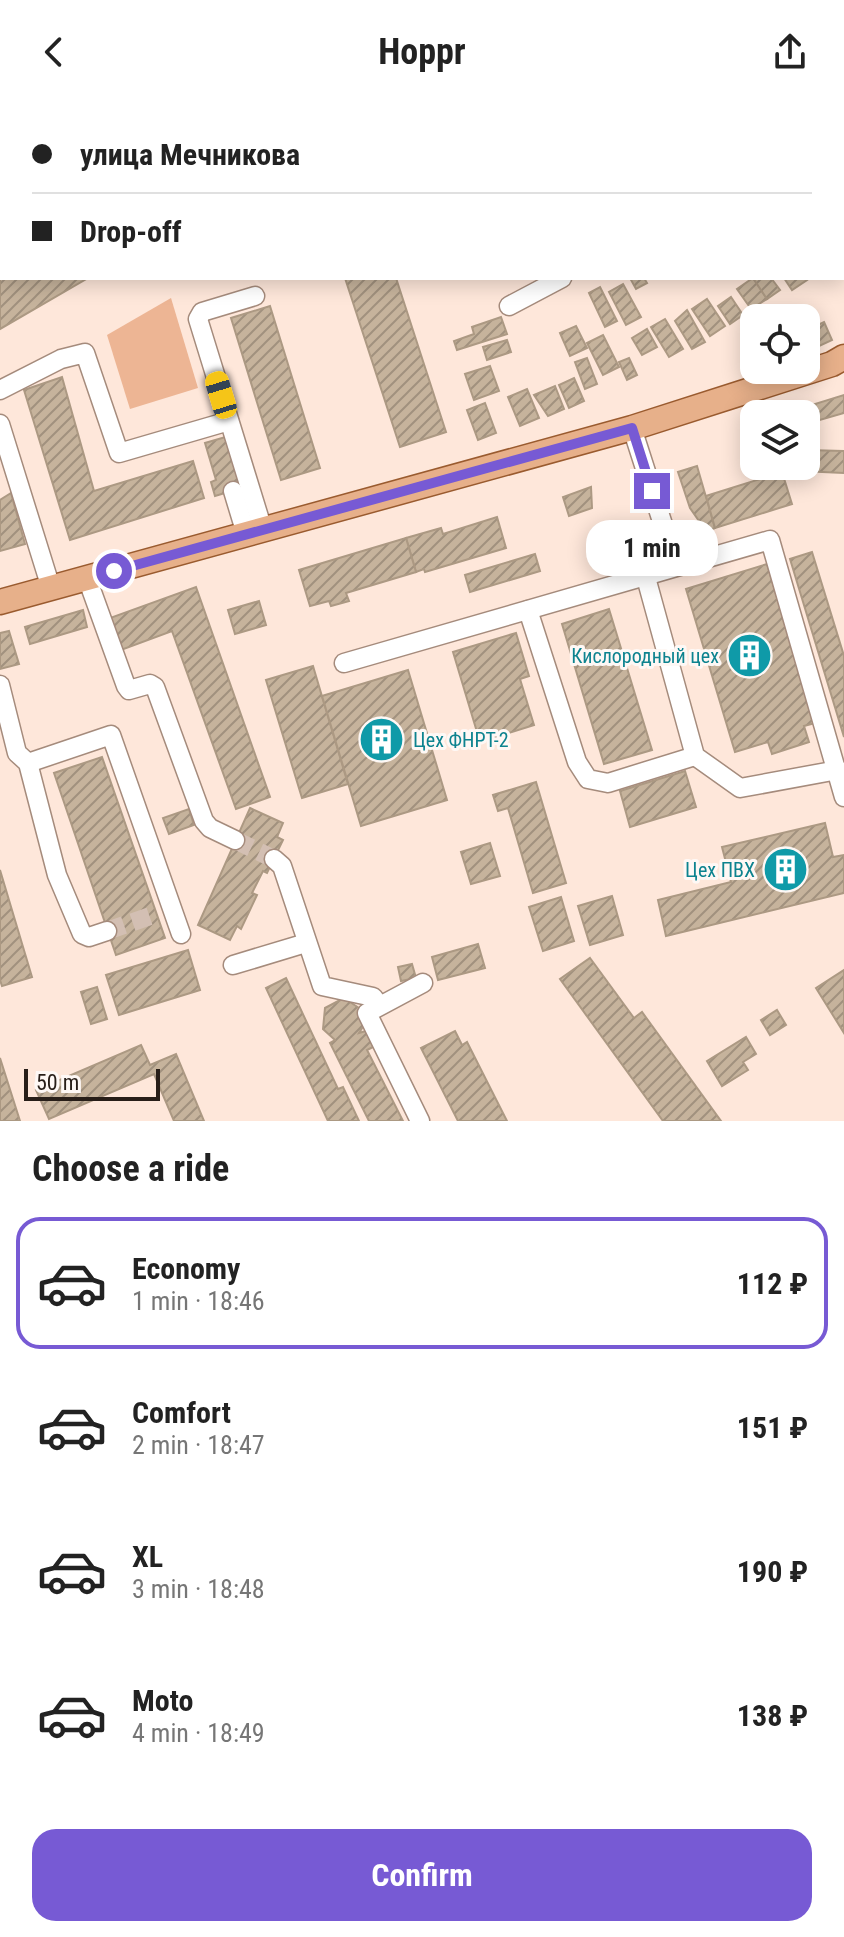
<!DOCTYPE html>
<html lang="en">
<head>
<meta charset="utf-8">
<style>
  :root { --surface:#fff; --page:#f2f2f2; --text:#222; --muted:#767676; --line:#e0e0e0; --accent:#775ad4 }
  body { margin:0; font-family:"Roboto Condensed",sans-serif; background:var(--page); color:var(--text); height:100vh; display:flex; flex-direction:column; font-size:30px; white-space:nowrap }
  * { box-sizing:border-box; margin:0 }
  p { font-size:26px; color:var(--muted) }
  .icon { flex:none; width:44px; height:44px; fill:none; stroke:currentColor; stroke-width:2; stroke-linecap:round; stroke-linejoin:round }
  .map { position:relative; height:1017px; overflow:hidden }
  .sheet { display:flex; flex-direction:column; background:var(--surface); flex:1 }
  .sheet>* { flex:none }
  .top-card { position:absolute; left:0px; top:0px; width:844px; height:176px; box-shadow:0 4px 20px #0003; display:grid; align-content:center; height:176px; padding:0 32px; background:var(--surface) }
  .buttons { position:absolute; left:740px; top:200px; display:grid; gap:16px }
  .buttons a { display:grid; place-items:center; width:80px; height:80px; border-radius:16px; background:var(--surface); box-shadow:0 4px 20px #0003; font-size:40px }
  .scale { position:absolute; left:24px; bottom:20px; width:136px; box-sizing:border-box; padding-left:8px; border:4px solid #281e18; border-top:0; font-size:22px; line-height:28px; white-space:nowrap; color:#281e18; -webkit-text-stroke:6px #fef8f5; paint-order:stroke }
  .end { position:absolute; width:36px; height:36px; margin:-18px; border:10px solid #775ad4; background:#fff; box-shadow:0 0 0 4px #fff }
  .from { border-radius:50% }
  .bubble { position:absolute; height:56px; border-radius:24px; background:var(--surface); box-shadow:0 4px 20px #0003; font-size:26px; font-weight:700; line-height:56px; text-align:center }
  .car { position:absolute; width:24px; height:48px; margin:-24px -12px; border-radius:10px; box-shadow:0 0 6px 2px #0007; background:linear-gradient(#f5c518 24%,#345 0 40%,#f5c518 0 76%,#345 0 86%,#f5c518 0) }
  .top-card b { display:flex; align-items:center; gap:28px; height:76px; font-size:30px }
  .top-card b+b { border-top:2px solid var(--line) }
  .top-card i { width:20px; height:20px; background:var(--text) }
  ul { padding:0; list-style:none }
  li { display:flex; align-items:center; gap:24px; height:132px; margin:0 16px 12px; padding:0 16px; border:4px solid transparent; border-radius:24px }
  li div { flex:1 }
  li b { display:block; font-size:30px }
  li em { font-style:normal; font-weight:700 }
  li.on { border-color:var(--accent) }
  li>.icon { width:72px; height:72px; stroke-width:1.5 }
  h2 { padding:0 32px; font-size:36px; line-height:96px }
  .button { display:flex; gap:16px; margin-top:auto; padding:16px 32px }
  .button a { flex:1; height:92px; border-radius:24px; background:var(--accent); color:#fff; font-size:32px; font-weight:700; line-height:92px; text-align:center }
  header { display:flex; justify-content:space-between; align-items:center; height:104px; padding:0 32px; background:var(--surface); font-size:36px; font-weight:700 }
  .map>svg:first-child { display:block }
  .green { fill:#edb594 }
  .building { fill:url(#building-hatch); stroke:#ac9983; stroke-width:2 }
  .lines { fill:none; stroke-linecap:round; stroke-linejoin:round }
  .minor-tunnel { stroke:#d3bfb3; stroke-width:18; stroke-dasharray:18 9; stroke-linecap:butt }
  .minor-casing { stroke:#a58b7c; stroke-width:21 }
  .major-casing { stroke:#9a5b2f; stroke-width:27 }
  .minor { stroke:#fff; stroke-width:18 }
  .major { stroke:#e7b08a; stroke-width:24 }
  .route { stroke:#775ad4; stroke-width:10 }
  .labels { text-anchor:middle; stroke-width:6; stroke-linejoin:round; paint-order:stroke }
  .culture-label { font-size:20px; fill:#0d838f; stroke:#fef8f5; text-anchor:end }
</style>
</head>
<body>
<header><svg class="icon" aria-label="back" viewBox="0 0 24 24"><path d="M15 5l-7 7 7 7"/></svg>Hoppr<svg class="icon" aria-label="share" viewBox="0 0 24 24"><path d="M12 15V3M7 8l5-5 5 5M5 13v7h14v-7"/></svg></header>
<div class="map">
<svg width="844" height="1017" viewBox="0 0 844 1017">
  <defs>
    <pattern id="building-hatch" width="6" height="6" patternUnits="userSpaceOnUse" patternTransform="scale(2)"><rect width="6" height="6" fill="#c6b39c"/><path d="M-1 1l2-2M0 6l6-6M5 7l2-2" fill="none" stroke="#a1917e"/></pattern>
  </defs>
  <rect width="100%" height="100%" fill="#fee7da"/>
  <path class="green" d="M171 194 198 284 130 305 107 231Z"/>
  <g class="building">
    <path d="M0 0 105 2H2V174H88L0 225Z"/>
    <path d="M425 0H471V2H426Z"/>
    <path d="M578 0H629V2H579Z"/>
    <path d="M742 0H813L814 2H739Z"/>
    <path d="M345 174H396L446 328 400 343Z"/>
    <path d="M630 174H644L647 179 636 185Z"/>
    <path d="M753 174 767 195 751 205 737 185Z"/>
    <path d="M753 174H771L780 186 767 195Z"/>
    <path d="M784 174H805L807 176 792 186Z"/>
    <path d="M623 180 641 213 626 221 609 188Z"/>
    <path d="M600 183 617 217 605 223 589 189Z"/>
    <path d="M731 193 743 211 730 220 718 202Z"/>
    <path d="M707 195 725 222 710 232 692 205Z"/>
    <path d="M270 202 320 364 281 376 231 214Z"/>
    <path d="M687 206 705 238 692 245 675 217Z"/>
    <path d="M501 213 507 230 457 246 454 237 474 230 472 223Z"/>
    <path d="M665 215 683 245 669 253 651 223Z"/>
    <path d="M824 218 832 236 815 244 807 226Z"/>
    <path d="M576 222 587 244 570 252 560 229Z"/>
    <path d="M647 225 657 243 642 251 632 234Z"/>
    <path d="M603 231 619 263 603 271 587 239Z"/>
    <path d="M507 236 511 248 487 256 483 243Z"/>
    <path d="M587 254 597 280 585 285 575 258Z"/>
    <path d="M629 254 637 271 627 276 619 258Z"/>
    <path d="M490 262 499 287 474 296 465 270Z"/>
    <path d="M62 273 94 387 193 357 204 394 70 436 24 286Z"/>
    <path d="M574 274 584 297 569 304 559 281Z"/>
    <path d="M555 282 564 305 548 312 534 291Z"/>
    <path d="M527 285 539 314 520 322 508 293Z"/>
    <path d="M844 291V309L806 320V310H783Z"/>
    <path d="M485 299 496 329 478 336 467 306Z"/>
    <path d="M229 332 245 383 215 392 211 378 216 376 205 339Z"/>
    <path d="M806 346 844 347V369L801 367V362H806Z"/>
    <path d="M697 362 715 424 706 427 690 404 678 368Z"/>
    <path d="M782 368 792 400 715 424 706 392Z"/>
    <path d="M591 383 592 404 569 412 563 393Z"/>
    <path d="M11 389 25 440 0 447V396Z"/>
    <path d="M497 413 506 444 425 468 424 465 416 468 406 434 441 424 443 430Z"/>
    <path d="M406 434 416 468 346 489 349 497 331 502 329 497 310 502 299 466Z"/>
    <path d="M812 448 844 552V633L790 455Z"/>
    <path d="M535 450 540 467 470 488 465 471Z"/>
    <path d="M767 460 815 619 804 622 809 638 772 650 768 638 735 648 686 485Z"/>
    <path d="M196 483 270 693 236 705 172 527 121 546 110 514Z"/>
    <path d="M259 497 266 521 235 530 228 506Z"/>
    <path d="M609 505 652 646 604 660 562 520Z"/>
    <path d="M83 506 87 523 30 540 25 523Z"/>
    <path d="M9 527 19 560 0 565V529Z"/>
    <path d="M516 529 529 572 520 575 534 621 480 638 453 548Z"/>
    <path d="M313 562 348 680 302 694 266 576Z"/>
    <path d="M408 566 447 696 361 722 322 592Z"/>
    <path d="M102 653 165 834 116 851 54 669Z"/>
    <path d="M685 667 696 703 630 723 620 687Z"/>
    <path d="M536 678 566 779 533 789 508 704 498 707 493 691Z"/>
    <path d="M250 704 283 719 277 733 283 736 267 769 263 767 252 789 257 791 241 825 237 822 230 836 198 821Z"/>
    <path d="M189 705 194 721 169 730 163 714Z"/>
    <path d="M825 719 833 753 844 751V789L666 832 658 796 731 778 722 743Z"/>
    <path d="M490 739 500 772 471 780 461 748Z"/>
    <path d="M0 766 32 873 2 882 0 876Z"/>
    <path d="M612 792 623 831 590 841 578 802Z"/>
    <path d="M561 793 574 837 543 847 529 803Z"/>
    <path d="M478 840 485 864 438 876 432 853Z"/>
    <path d="M188 846 200 886 119 911 106 871Z"/>
    <path d="M590 854 634 914 642 908 721 1017H663L560 875Z"/>
    <path d="M412 860 416 874 401 877 398 863Z"/>
    <path d="M844 866V929L816 884Z"/>
    <path d="M286 874 338 985 343 983 359 1017H328L266 884Z"/>
    <path d="M97 883 107 915 91 920 81 888Z"/>
    <path d="M344 894 362 906 364 921 359 929 369 926 377 941 367 946 403 1017H369L330 939 335 936 323 925 325 904Z"/>
    <path d="M777 906 786 921 770 931 761 916Z"/>
    <path d="M455 927 462 941 467 938 507 1017H458L421 944Z"/>
    <path d="M746 933 756 950 743 958 748 966 722 982 707 957Z"/>
    <path d="M141 941 150 961 176 950 204 1017H174L154 970 49 1015 36 986Z"/>
    <path d="M0 954 20 1017H0Z"/>
  </g>
  <g class="lines">
    <g class="minor-tunnel">
      <path d="M235 736 274 755"/>
      <path d="M107 827 156 810"/>
    </g>
    <defs>
      <g id="minor">
        <path d="M194 0 195 2"/>
        <path d="M231 2 236 0"/>
        <path d="M842 9 844 7"/>
        <path d="M255 192 202 208 198 215 263 426"/>
        <path d="M509 202 562 174"/>
        <path d="M0 286 61 255 85 249 119 349 229 317"/>
        <path d="M0 320 51 484"/>
        <path d="M632 324 676 461"/>
        <path d="M233 387 246 430"/>
        <path d="M645 470 695 652 740 684 838 666"/>
        <path d="M87 474 126 582 129 586 150 580 155 583 204 717 210 724 235 736"/>
        <path d="M528 506 577 658 588 675 608 679 695 652"/>
        <path d="M344 559 770 436 844 693"/>
        <path d="M0 581 17 649 28 659 57 771 82 830 89 833 107 827"/>
        <path d="M28 659 111 631 181 830"/>
        <path d="M274 755 282 762 322 882 373 893 379 901"/>
        <path d="M233 861 306 839"/>
        <path d="M420 1017 367 909 423 879"/>
      </g>
      <path id="major" d="M0 498 632 324 832 260 844 253"/>
    </defs>
    <use href="#minor" class="minor-casing"/>
    <use href="#major" class="major-casing"/>
    <use href="#minor" class="minor"/>
    <use href="#major" class="major"/>
  </g>
  <g class="lines">
    <path class="route" d="M114 467 632 324 652 387"/>
  </g>
  <defs>
    <symbol id="building-disc" viewBox="-11 -11 22 22"><circle r="9.5" fill="#0f9aa8" stroke="#fef8f5"/><path d="M-4-6H4V6H1V3H-1V6H-4ZM-2.5-4.3h1.7v1.8h-1.7ZM.8-4.3h1.7v1.8H.8ZM-2.5-1h1.7V.8h-1.7ZM.8-1h1.7V.8H.8Z" fill="#fff"/></symbol>
  </defs>
  <g fill-rule="evenodd">
    <use href="#building-disc" x="724" y="526" width="51" height="51"/>
    <use href="#building-disc" x="356" y="610" width="51" height="51"/>
    <use href="#building-disc" x="760" y="740" width="51" height="51"/>
  </g>
  <g class="labels">
    <g class="culture-label">
      <text x="719" y="559">Кислородный цех</text>
      <text x="413" y="643" text-anchor="start">Цех ФНРТ-2</text>
      <text x="755" y="773">Цех ПВХ</text>
    </g>
  </g>
</svg>
<div class="buttons">
<a><svg class="icon" aria-label="locate" viewBox="0 0 24 24"><circle cx="12" cy="12" r="6"/><path d="M12 2v4M12 18v4M2 12h4M18 12h4"/></svg></a>
<a><svg class="icon" aria-label="layers" viewBox="0 0 24 24"><path d="M12 4l9 5-9 5-9-5zM3 14l9 5 9-5"/></svg></a>
</div>
<div class="scale">50 m</div>
<i class="end from" style="left:114px;top:467px"></i>
<i class="end" style="left:652px;top:387px"></i>
<div class="bubble" style="left:586px;top:416px;width:132px">1 min</div>
<i class="car" style="left:221px;top:291px;rotate:343deg"></i>
<div class="top-card">
<b><i class="from"></i>улица Мечникова</b>
<b><i></i>Drop-off</b>
</div>
</div>
<section class="sheet">
<h2>Choose a ride</h2>
<ul>
<li class="on"><svg class="icon" aria-label="car" viewBox="0 0 24 24"><path d="M5 17H2v-5l4-1 3-4h7l3 4 3 1v5h-3M9 17h6M6 11h13"/><circle cx="7" cy="17" r="2"/><circle cx="17" cy="17" r="2"/></svg><div><b>Economy</b><p>1 min · 18:46</p></div><em>112 ₽</em></li>
<li><svg class="icon" aria-label="car" viewBox="0 0 24 24"><path d="M5 17H2v-5l4-1 3-4h7l3 4 3 1v5h-3M9 17h6M6 11h13"/><circle cx="7" cy="17" r="2"/><circle cx="17" cy="17" r="2"/></svg><div><b>Comfort</b><p>2 min · 18:47</p></div><em>151 ₽</em></li>
<li><svg class="icon" aria-label="car" viewBox="0 0 24 24"><path d="M5 17H2v-5l4-1 3-4h7l3 4 3 1v5h-3M9 17h6M6 11h13"/><circle cx="7" cy="17" r="2"/><circle cx="17" cy="17" r="2"/></svg><div><b>XL</b><p>3 min · 18:48</p></div><em>190 ₽</em></li>
<li><svg class="icon" aria-label="car" viewBox="0 0 24 24"><path d="M5 17H2v-5l4-1 3-4h7l3 4 3 1v5h-3M9 17h6M6 11h13"/><circle cx="7" cy="17" r="2"/><circle cx="17" cy="17" r="2"/></svg><div><b>Moto</b><p>4 min · 18:49</p></div><em>138 ₽</em></li>
</ul>
<div class="button"><a>Confirm</a></div>
</section>
</body>
</html>
